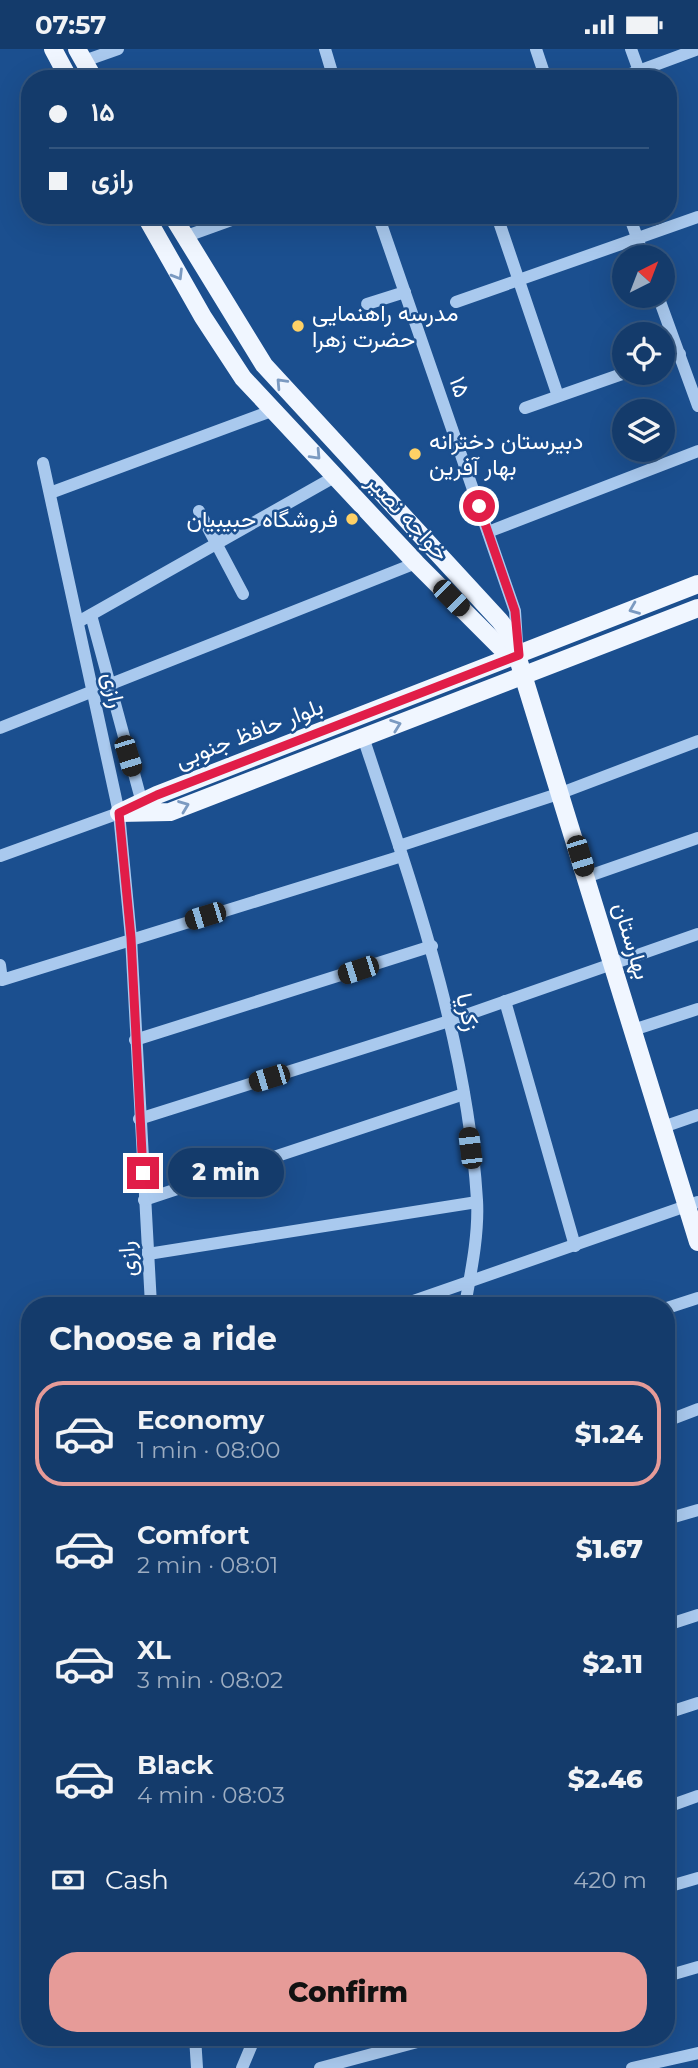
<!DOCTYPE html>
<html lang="en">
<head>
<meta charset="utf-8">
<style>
  :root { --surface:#143b6b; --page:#1d4271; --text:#f1f3f6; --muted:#9dadc1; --line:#33557e; --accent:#e69b98 }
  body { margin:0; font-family:Montserrat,Vazirmatn,sans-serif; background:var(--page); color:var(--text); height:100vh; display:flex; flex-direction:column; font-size:26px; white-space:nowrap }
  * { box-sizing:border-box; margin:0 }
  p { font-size:23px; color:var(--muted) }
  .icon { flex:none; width:38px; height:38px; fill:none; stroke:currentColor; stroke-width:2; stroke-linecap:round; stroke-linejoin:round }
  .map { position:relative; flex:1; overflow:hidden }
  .sheet { position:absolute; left:21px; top:1248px; width:654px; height:749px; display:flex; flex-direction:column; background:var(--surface); border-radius:28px; box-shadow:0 7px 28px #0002,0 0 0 2px var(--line) }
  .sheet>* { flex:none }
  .banner { position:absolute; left:21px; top:21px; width:656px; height:154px; border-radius:28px; box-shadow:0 7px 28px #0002,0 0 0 2px var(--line); display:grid; align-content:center; height:154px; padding:0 28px; background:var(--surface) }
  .needle { width:46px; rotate:42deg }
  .fabs { position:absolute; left:612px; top:196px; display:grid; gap:14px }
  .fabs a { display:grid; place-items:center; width:63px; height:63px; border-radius:50%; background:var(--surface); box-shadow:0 7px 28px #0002,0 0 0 2px var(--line); font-size:35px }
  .end { position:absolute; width:32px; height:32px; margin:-16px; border:9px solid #e11d48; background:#fff; box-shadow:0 0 0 4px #fff }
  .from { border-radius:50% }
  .bubble { position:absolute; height:49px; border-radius:24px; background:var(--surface); box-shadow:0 7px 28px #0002,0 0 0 2px var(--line); font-size:23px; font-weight:800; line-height:49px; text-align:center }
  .car { position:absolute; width:21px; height:42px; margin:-21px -10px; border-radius:9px; box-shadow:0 0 5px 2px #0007; background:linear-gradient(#222 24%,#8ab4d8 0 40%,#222 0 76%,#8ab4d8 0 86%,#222 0) }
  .banner b { display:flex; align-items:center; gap:24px; height:66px; font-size:26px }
  .banner b+b { border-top:2px solid var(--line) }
  .banner i { width:18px; height:18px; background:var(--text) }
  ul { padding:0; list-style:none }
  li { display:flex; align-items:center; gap:21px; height:105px; margin:0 14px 10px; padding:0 14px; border:4px solid transparent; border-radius:28px }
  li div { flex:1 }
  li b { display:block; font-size:26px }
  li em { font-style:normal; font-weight:800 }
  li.active { border-color:var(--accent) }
  li>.icon { width:63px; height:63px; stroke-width:1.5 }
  h2 { padding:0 28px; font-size:32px; line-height:84px }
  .pay { display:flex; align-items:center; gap:18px; height:77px; padding:0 28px; font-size:26px }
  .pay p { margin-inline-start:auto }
  .button { display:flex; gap:14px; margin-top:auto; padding:14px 28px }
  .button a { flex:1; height:80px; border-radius:28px; background:var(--accent); color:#111; font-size:28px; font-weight:800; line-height:80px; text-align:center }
  .status { display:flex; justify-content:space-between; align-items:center; height:49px; padding:0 35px; background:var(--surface); direction:ltr }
  .status svg { height:19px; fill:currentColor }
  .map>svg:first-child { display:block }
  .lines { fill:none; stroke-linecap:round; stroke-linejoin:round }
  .minor { stroke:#a9c9ee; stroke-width:12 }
  .major { stroke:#f0f6ff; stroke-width:18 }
  .oneway { stroke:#7b9ac1 }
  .route { stroke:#e11d48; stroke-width:9 }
  .poi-dot { fill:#ffd166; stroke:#1b4f8f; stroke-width:2.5 }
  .labels { text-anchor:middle; stroke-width:5; stroke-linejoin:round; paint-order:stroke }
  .poi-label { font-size:23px; fill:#fff; stroke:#1b4f8f; text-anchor:start }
  .street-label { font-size:23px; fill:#fff; stroke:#1b4f8f }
</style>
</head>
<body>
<div class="status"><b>07:57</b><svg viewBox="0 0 49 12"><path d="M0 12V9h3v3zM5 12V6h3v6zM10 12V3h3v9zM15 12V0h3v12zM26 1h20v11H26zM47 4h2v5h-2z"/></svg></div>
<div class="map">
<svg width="698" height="2019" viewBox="0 0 698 2019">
  <rect width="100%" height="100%" fill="#1b4f8f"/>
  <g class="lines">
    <g class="minor">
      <path d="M325 0 334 30"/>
      <path d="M536 0 546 30"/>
      <path d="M631 0 639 22"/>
      <path d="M84 12 118 0"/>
      <path d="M149 30 163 25"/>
      <path d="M617 30 698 0"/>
      <path d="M378 166 515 562 517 594"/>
      <path d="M629 166 644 208"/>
      <path d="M497 167 558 347"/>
      <path d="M184 188 245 166"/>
      <path d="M658 247 698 357"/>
      <path d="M456 253 698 168"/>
      <path d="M367 255 405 243"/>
      <path d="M663 311 680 305"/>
      <path d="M525 359 625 324"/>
      <path d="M43 414 119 764 131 889 151 1256"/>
      <path d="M50 444 274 361"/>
      <path d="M199 462 243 545"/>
      <path d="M488 483 698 402"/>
      <path d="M91 566 142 754"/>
      <path d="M78 573 336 427"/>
      <path d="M0 679 416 514"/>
      <path d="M363 688C413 839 467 990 477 1151 479 1185 471 1223 465 1256"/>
      <path d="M399 797 561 744 698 692"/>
      <path d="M0 807 119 764"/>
      <path d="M586 828 698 789"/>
      <path d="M0 916 2 931 402 807"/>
      <path d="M505 952 575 1197"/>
      <path d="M633 981 698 960"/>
      <path d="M135 991 432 897"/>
      <path d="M139 1070 449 972 698 885"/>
      <path d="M663 1078 698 1066"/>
      <path d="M144 1151 464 1045"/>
      <path d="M148 1205 477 1153"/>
      <path d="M402 1256 698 1153"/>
      <path d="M667 1259 698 1249"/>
      <path d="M667 1372 698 1360"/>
      <path d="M667 1470 698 1461"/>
      <path d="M667 1576 698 1566"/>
      <path d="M667 1664 698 1654"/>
      <path d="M667 1758 698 1747"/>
      <path d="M667 1838 698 1829"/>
      <path d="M667 1927 698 1918"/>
      <path d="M195 1988 197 2019"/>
      <path d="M242 2019 255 1988"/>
      <path d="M320 2019 436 1988"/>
      <path d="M632 2019 698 2004"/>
    </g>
    <g class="major">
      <path d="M53 0 69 30"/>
      <path d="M77 0 94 30"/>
      <path d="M145 166 203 268 243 329 416 514 500 598 518 605"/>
      <path d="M172 166 264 316 500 572 511 587 698 1193"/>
      <path d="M698 535 157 746 119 764 170 763 698 559"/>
    </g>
  </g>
  <defs><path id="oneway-chevron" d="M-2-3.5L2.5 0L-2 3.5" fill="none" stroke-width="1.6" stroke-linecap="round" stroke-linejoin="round" transform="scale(1.75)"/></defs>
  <g class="oneway">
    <use href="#oneway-chevron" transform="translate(178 226) rotate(59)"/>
    <use href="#oneway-chevron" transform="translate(281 334) rotate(-133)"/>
    <use href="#oneway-chevron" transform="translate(316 406) rotate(47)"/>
    <use href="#oneway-chevron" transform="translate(634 560) rotate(158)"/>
    <use href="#oneway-chevron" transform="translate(396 676) rotate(-20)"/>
    <use href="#oneway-chevron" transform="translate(184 757) rotate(-21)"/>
  </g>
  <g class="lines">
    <path class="route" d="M143 1124 131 889 119 764 157 746 519 606 515 562 479 457"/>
  </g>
  <g class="poi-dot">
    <circle cx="298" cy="277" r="7"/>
    <circle cx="415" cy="405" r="7"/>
    <circle cx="352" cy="470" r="7"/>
  </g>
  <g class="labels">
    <g class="poi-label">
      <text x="312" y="272">مدرسه راهنمایی<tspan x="312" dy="26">حضرت زهرا</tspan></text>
      <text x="429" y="400">دبیرستان دخترانه<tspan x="429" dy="26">بهار آفرین</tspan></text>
      <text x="338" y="478" text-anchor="end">فروشگاه حبیبیان</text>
    </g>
    <g class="street-label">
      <text transform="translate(460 338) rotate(71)" y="8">۱۵</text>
      <text transform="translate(408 468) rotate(47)" y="8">خواجه نصیر</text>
      <text transform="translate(114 641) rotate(78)" y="8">رازی</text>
      <text transform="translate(249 684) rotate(-21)" y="8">بلوار حافظ جنوبی</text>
      <text transform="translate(632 892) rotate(73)" y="8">بهارستان</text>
      <text transform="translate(468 963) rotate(77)" y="8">زکریا</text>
      <text transform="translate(127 1210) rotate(-94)" y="8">رازی</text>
    </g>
  </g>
</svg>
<div class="fabs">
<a><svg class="needle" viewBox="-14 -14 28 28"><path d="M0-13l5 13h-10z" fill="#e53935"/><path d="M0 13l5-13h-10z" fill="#9dadc1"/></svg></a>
<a><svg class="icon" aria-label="locate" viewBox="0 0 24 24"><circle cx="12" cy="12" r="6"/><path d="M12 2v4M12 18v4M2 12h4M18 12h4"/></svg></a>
<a><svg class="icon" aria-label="layers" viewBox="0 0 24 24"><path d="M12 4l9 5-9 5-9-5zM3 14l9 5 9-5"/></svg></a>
</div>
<i class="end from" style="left:479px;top:457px"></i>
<i class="end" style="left:143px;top:1124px"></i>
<div class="bubble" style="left:168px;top:1099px;width:116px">2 min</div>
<i class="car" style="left:451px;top:549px;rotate:135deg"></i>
<i class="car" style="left:128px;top:707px;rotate:163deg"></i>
<i class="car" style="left:580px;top:807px;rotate:163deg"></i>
<i class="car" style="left:205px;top:867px;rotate:253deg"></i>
<i class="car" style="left:358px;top:921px;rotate:252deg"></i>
<i class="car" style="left:269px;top:1029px;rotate:253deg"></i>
<i class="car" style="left:470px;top:1099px;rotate:353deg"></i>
<div class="banner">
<b><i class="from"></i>۱۵</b>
<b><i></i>رازی</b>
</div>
<section class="sheet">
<h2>Choose a ride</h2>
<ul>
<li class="active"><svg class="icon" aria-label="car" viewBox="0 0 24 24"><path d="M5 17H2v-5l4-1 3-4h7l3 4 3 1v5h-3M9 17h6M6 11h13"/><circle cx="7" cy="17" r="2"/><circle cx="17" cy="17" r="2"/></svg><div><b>Economy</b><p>1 min · 08:00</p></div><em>$1.24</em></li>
<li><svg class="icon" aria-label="car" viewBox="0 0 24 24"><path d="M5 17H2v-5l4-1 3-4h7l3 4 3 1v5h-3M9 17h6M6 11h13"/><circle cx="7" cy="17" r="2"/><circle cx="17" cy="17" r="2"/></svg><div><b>Comfort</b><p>2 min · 08:01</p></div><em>$1.67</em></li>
<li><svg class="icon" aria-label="car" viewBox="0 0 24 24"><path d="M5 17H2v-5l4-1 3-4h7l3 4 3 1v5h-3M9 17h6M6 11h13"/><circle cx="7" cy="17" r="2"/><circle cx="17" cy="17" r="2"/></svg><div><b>XL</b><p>3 min · 08:02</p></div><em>$2.11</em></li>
<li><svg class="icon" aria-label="car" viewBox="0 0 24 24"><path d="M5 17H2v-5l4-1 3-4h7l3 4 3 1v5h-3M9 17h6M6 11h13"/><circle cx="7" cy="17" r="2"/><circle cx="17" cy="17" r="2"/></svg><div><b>Black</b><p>4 min · 08:03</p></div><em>$2.46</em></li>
</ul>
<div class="pay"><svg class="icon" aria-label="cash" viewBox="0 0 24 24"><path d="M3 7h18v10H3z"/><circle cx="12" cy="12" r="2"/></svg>Cash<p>420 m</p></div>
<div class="button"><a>Confirm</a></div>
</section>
</div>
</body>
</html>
